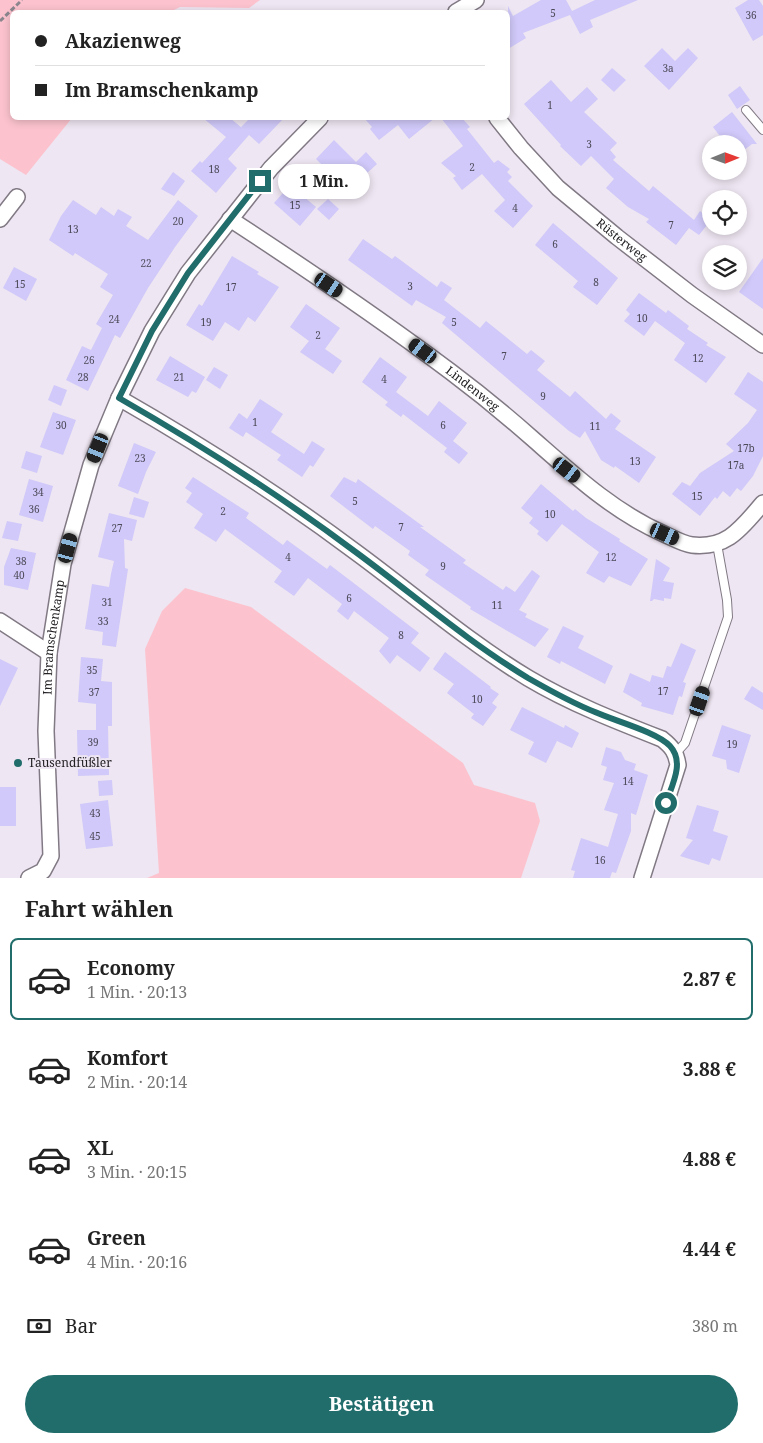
<!DOCTYPE html>
<html lang="de">
<head>
<meta charset="utf-8">
<style>
  :root { --surface:#fff; --page:#f6f6f6; --text:#222; --muted:#767676; --line:#e0e0e0; --accent:#216d6b }
  body { margin:0; font-family:"Noto Serif",serif; background:var(--page); color:var(--text); height:100vh; display:flex; flex-direction:column; font-size:19px; white-space:nowrap }
  * { box-sizing:border-box; margin:0 }
  p { font-size:16px; color:var(--muted) }
  .icon { flex:none; width:28px; height:28px; fill:none; stroke:currentColor; stroke-width:2; stroke-linecap:round; stroke-linejoin:round }
  .map { position:relative; height:878px; overflow:hidden }
  .drawer { display:flex; flex-direction:column; background:var(--surface); flex:1 }
  .drawer>* { flex:none }
  .guide { position:absolute; left:10px; top:10px; width:500px; height:110px; border-radius:8px; box-shadow:0 2px 8px #0003; display:grid; align-content:center; height:110px; padding:0 25px; background:var(--surface) }
  .needle { width:32px; rotate:89deg }
  .buttons { position:absolute; left:702px; top:135px; display:grid; gap:10px }
  .buttons a { display:grid; place-items:center; width:45px; height:45px; border-radius:50%; background:var(--surface); box-shadow:0 2px 8px #0003; font-size:25px }
  .end { position:absolute; width:22px; height:22px; margin:-11px; border:6px solid #216d6b; background:#fff; box-shadow:0 0 0 2px #fff }
  .from { border-radius:50% }
  .bubble { position:absolute; height:35px; border-radius:18px; background:var(--surface); box-shadow:0 2px 8px #0003; font-size:16px; font-weight:700; line-height:35px; text-align:center }
  .car { position:absolute; width:15px; height:30px; margin:-15px -8px; border-radius:6px; box-shadow:0 0 4px 1px #0007; background:linear-gradient(#222 24%,#8ab4d8 0 40%,#222 0 76%,#8ab4d8 0 86%,#222 0) }
  .guide b { display:flex; align-items:center; gap:18px; height:48px; font-size:19px }
  .guide b+b { border-top:1px solid var(--line) }
  .guide i { width:12px; height:12px; background:var(--text) }
  ul { padding:0; list-style:none }
  li { display:flex; align-items:center; gap:15px; height:82px; margin:0 10px 8px; padding:0 15px; border:2px solid transparent; border-radius:8px }
  li div { flex:1 }
  li b { display:block; font-size:19px }
  li em { font-style:normal; font-weight:700 }
  li.current { border-color:var(--accent) }
  li>.icon { width:45px; height:45px; stroke-width:1.5 }
  h2 { padding:0 25px; font-size:22px; line-height:60px }
  .pay { display:flex; align-items:center; gap:12px; height:55px; padding:0 25px; font-size:19px }
  .pay p { margin-inline-start:auto }
  .cta { display:flex; gap:10px; margin-top:auto; padding:10px 25px }
  .cta a { flex:1; height:58px; border-radius:30px; background:var(--accent); color:#fff; font-size:20px; font-weight:700; line-height:58px; text-align:center }
  .map>svg:first-child { display:block }
  .green { fill:#fcc3ce }
  .building { fill:#d0c9f9 }
  .lines { fill:none; stroke-linecap:round; stroke-linejoin:round }
  .service-casing { stroke:#817984; stroke-width:10 }
  .minor-casing { stroke:#817984; stroke-width:18 }
  .path { stroke:#8c868e; stroke-width:3; stroke-dasharray:5 2.5; stroke-linecap:butt }
  .service { stroke:#fff; stroke-width:8 }
  .minor { stroke:#fff; stroke-width:15 }
  .route { stroke:#216d6b; stroke-width:6 }
  .poi-dot { fill:#216d6b; stroke:#eee6f2; stroke-width:2 }
  .labels { text-anchor:middle; stroke-width:4; stroke-linejoin:round; paint-order:stroke }
  .number-label { font-size:10px; fill:#4e4a59 }
  .street-label { font-size:12px; fill:#232024; stroke:#eee6f2 }
  .poi-label { font-size:12px; fill:#232024; stroke:#eee6f2; text-anchor:start }
</style>
</head>
<body>
<div class="map">
<svg width="763" height="878" viewBox="0 0 763 878">
  <rect width="100%" height="100%" fill="#eee6f2"/>
  <g class="green">
    <path d="M0 0H260L249 8 180 7 170 12H12V118H72L26 175 0 159Z"/>
    <path d="M185 588 251 607 463 763 474 785 535 803 540 821 521 878H147L159 873 145 649 162 611Z"/>
  </g>
  <g class="building">
    <path d="M541 0H566L572 11 595 0H638L590 20 593 27 580 34 570 15 523 33 526 38 508 49V6L513 16Z"/>
    <path d="M748 0H759L763 6V35L753 41 735 8Z"/>
    <path d="M662 48 675 61 688 48 698 58 669 90 644 66Z"/>
    <path d="M612 68 626 80 614 92 601 80Z"/>
    <path d="M551 80 571 102 587 87 598 99 584 112 617 143 610 150 616 157 613 160 649 191 653 186 694 220 700 211 711 220 699 235 689 228 676 245 646 222 649 219 628 207 606 188 614 179 591 156 581 166 560 146 561 145 524 104Z"/>
    <path d="M740 86 750 100 737 109 728 95Z"/>
    <path d="M732 112 757 144H752L739 154V144H726L713 127Z"/>
    <path d="M203 118H230L248 133 241 127 250 118H284L259 144 249 135 228 159 237 168 216 193 191 171 200 161 202 163 226 137Z"/>
    <path d="M364 118H435L409 139 398 125 379 140 370 129 372 127Z"/>
    <path d="M441 118H462L470 127 467 129 494 163 498 160 510 169 507 172 512 177 508 181 533 206 513 228 494 211 505 200 482 174 462 190 453 178 456 176 441 163 463 146Z"/>
    <path d="M334 140 356 162 366 152 377 164 366 174 358 165 340 183 316 159Z"/>
    <path d="M173 172 185 181 174 196 161 189Z"/>
    <path d="M290 185 316 207 300 226 274 203Z"/>
    <path d="M328 199 339 209 329 220 317 209Z"/>
    <path d="M73 200 96 215 101 207 114 216 118 209 132 217 126 226 148 240 178 200 198 216 175 247 148 288 120 338 115 335 88 391 66 380 82 346 91 350 102 328 96 324 113 295 100 287 108 274 75 253 73 256 49 240 61 216Z"/>
    <path d="M553 223 618 278 597 305 573 287 578 281 535 245Z"/>
    <path d="M363 239 392 259 395 256 437 287 441 281 452 288 444 300 480 328 486 321 527 354 531 350 545 361 537 370 570 397 575 391 606 419 611 413 621 421 615 429 656 457 639 483 615 466 614 468 601 460 585 431 580 438 569 431 442 323 446 317 416 300 412 306 348 260Z"/>
    <path d="M232 256 259 272 257 274 279 287 255 322 248 317 239 331 225 322 213 341 186 325 199 304 202 306Z"/>
    <path d="M763 258V309L739 292Z"/>
    <path d="M14 267 37 279 26 301 3 288Z"/>
    <path d="M639 293 666 313 668 310 689 326 687 329 708 343 706 345 726 357 706 383 674 360 685 343 655 321 644 336 624 321 630 314 626 310Z"/>
    <path d="M306 304 340 328 325 349 342 361 333 374 300 352 309 341 290 327Z"/>
    <path d="M170 356 205 377 196 393 192 391 188 397 156 380Z"/>
    <path d="M380 357 407 377 396 392 428 416 439 401 467 423 453 441 468 453 459 464 444 452 447 448 403 414 401 417 385 405 388 402 362 382Z"/>
    <path d="M214 367 228 375 220 389 206 380Z"/>
    <path d="M748 372 763 382V456L753 476 741 491 737 488 730 497 723 491 717 499 715 497 700 516 672 494 682 482 690 486 700 473 734 451 726 444 748 423 757 410 734 394Z"/>
    <path d="M54 385 67 390 61 406 48 400Z"/>
    <path d="M260 399 283 414 271 432 304 454 312 441 325 449 313 467 310 465 302 477 277 460 281 455 246 432 243 437 229 428 239 413 247 419Z"/>
    <path d="M53 412 76 420 63 455 40 447Z"/>
    <path d="M134 443 156 452 146 472 138 494 118 486Z"/>
    <path d="M26 451 42 456 37 473 21 468Z"/>
    <path d="M193 477 249 513 246 518 283 545 287 540 327 569 330 565 419 633 411 643 430 658 420 672 397 655 390 664 379 651 389 638 354 611 348 620 337 611 342 604 308 578 294 596 274 582 282 571 225 529 216 542 194 528 203 514 186 502 192 493 185 488Z"/>
    <path d="M344 477 356 483 358 479 424 527H420L466 560 463 563 503 590 506 586 515 592 532 570 540 576 519 610 527 614 525 617 549 629 535 647 470 609 471 607 425 575 429 570 408 555 410 551 375 526 373 529 330 496Z"/>
    <path d="M29 479 53 486 43 522 19 515Z"/>
    <path d="M541 484 573 511 575 509 586 518 620 539 619 541 648 559 631 586 609 576 604 583 586 573 599 552 588 544 562 524 547 542 537 534 539 531 529 523 533 518 521 508Z"/>
    <path d="M134 497 149 502 144 518 129 514Z"/>
    <path d="M109 513 137 520 132 541 124 539 125 568 128 569 116 647 102 645 103 632 85 629 92 584 109 587 111 574 114 561 98 557Z"/>
    <path d="M7 521 22 524 18 541 2 538Z"/>
    <path d="M11 548 36 553 28 590 4 585V567Z"/>
    <path d="M656 559 670 568 663 581 674 583 671 599 664 598V601L654 599 652 601H650Z"/>
    <path d="M563 626 584 636 578 648 613 666 605 684 561 661 560 664 547 657Z"/>
    <path d="M681 643 696 650 683 682 686 683 682 697 679 696 673 715 641 706 642 703 623 692 630 673 650 682 652 675 663 678 667 666 671 667Z"/>
    <path d="M445 652 491 687 490 688 499 694 492 703 497 707 483 726 471 718 474 714 447 693 454 684 433 669Z"/>
    <path d="M81 657 103 659 101 681 112 682V726H108L109 775 78 776 77 730H96V704L78 702Z"/>
    <path d="M0 659 18 668 0 706Z"/>
    <path d="M752 686 763 693V710L744 699Z"/>
    <path d="M522 707 564 728 565 725 579 733 572 748 557 741 546 763 528 754 534 742 510 730Z"/>
    <path d="M722 725 751 735 739 773 727 769 726 760 712 756Z"/>
    <path d="M606 747 621 752 625 760 636 764 634 770 648 775 636 815 631 813V831L616 873 612 872 610 878H573L575 871 571 870 581 838 608 847 618 814 604 810 614 783 603 780 607 767 601 765Z"/>
    <path d="M112 780 113 795 99 796 98 781Z"/>
    <rect x="0" y="787" width="16" height="39"/>
    <path d="M108 800 113 846 86 849 80 804Z"/>
    <path d="M697 805 719 811 713 831 728 836 720 861 712 858 709 865 680 856 693 840 686 838Z"/>
  </g>
  <g class="lines">
    <defs>
      <g id="service">
        <path d="M746 110 763 130"/>
        <path d="M676 753 685 743 728 617 727 600 717 544"/>
      </g>
      <g id="minor">
        <path d="M456 12 476 0"/>
        <path id="s1" d="M497 118 521 148 558 188 617 237 692 295 763 345"/>
        <path d="M0 219 17 197"/>
        <path id="s2" d="M230 219C305 268 379 318 451 372 479 393 507 416 533 439 574 475 614 512 664 534 673 538 683 544 692 545 728 549 742 527 763 503"/>
        <path d="M119 398C201 445 281 496 357 553 414 595 467 641 528 678 570 703 616 721 662 739 672 747 676 752 678 765L642 878"/>
        <path d="M0 621 49 653"/>
        <path id="s3" d="M29 878 43 871 51 856 46 731 49 653 63 564 91 465 119 398 152 331 188 273 271 168 320 118"/>
      </g>
    </defs>
    <use href="#service" class="service-casing"/>
    <use href="#minor" class="minor-casing"/>
    <path class="path" d="M0 21 22 0"/>
    <use href="#service" class="service"/>
    <use href="#minor" class="minor"/>
  </g>
  <g class="lines">
    <path class="route" d="M260 181 188 273 152 331 119 398C201 445 281 496 357 553 414 595 467 641 528 678 549 690 572 703 595 712 615 721 657 732 670 746 685 762 672 785 666 803"/>
  </g>
  <circle class="poi-dot" cx="18" cy="763" r="5"/>
  <g class="labels">
    <g class="number-label">
      <text x="553" y="17">5</text>
      <text x="751" y="19">36</text>
      <text x="668" y="72">3a</text>
      <text x="550" y="109">1</text>
      <text x="589" y="148">3</text>
      <text x="472" y="171">2</text>
      <text x="214" y="173">18</text>
      <text x="295" y="209">15</text>
      <text x="515" y="212">4</text>
      <text x="178" y="225">20</text>
      <text x="671" y="229">7</text>
      <text x="73" y="233">13</text>
      <text x="555" y="248">6</text>
      <text x="146" y="267">22</text>
      <text x="596" y="286">8</text>
      <text x="20" y="288">15</text>
      <text x="410" y="290">3</text>
      <text x="231" y="291">17</text>
      <text x="642" y="322">10</text>
      <text x="114" y="323">24</text>
      <text x="206" y="326">19</text>
      <text x="454" y="326">5</text>
      <text x="318" y="339">2</text>
      <text x="504" y="360">7</text>
      <text x="698" y="362">12</text>
      <text x="89" y="364">26</text>
      <text x="83" y="381">28</text>
      <text x="179" y="381">21</text>
      <text x="384" y="383">4</text>
      <text x="543" y="400">9</text>
      <text x="255" y="426">1</text>
      <text x="61" y="429">30</text>
      <text x="443" y="429">6</text>
      <text x="595" y="430">11</text>
      <text x="746" y="452">17b</text>
      <text x="140" y="462">23</text>
      <text x="635" y="465">13</text>
      <text x="736" y="469">17a</text>
      <text x="38" y="496">34</text>
      <text x="697" y="500">15</text>
      <text x="355" y="505">5</text>
      <text x="34" y="513">36</text>
      <text x="223" y="515">2</text>
      <text x="550" y="518">10</text>
      <text x="401" y="531">7</text>
      <text x="117" y="532">27</text>
      <text x="288" y="561">4</text>
      <text x="611" y="561">12</text>
      <text x="21" y="565">38</text>
      <text x="443" y="570">9</text>
      <text x="19" y="579">40</text>
      <text x="349" y="602">6</text>
      <text x="107" y="606">31</text>
      <text x="497" y="609">11</text>
      <text x="103" y="625">33</text>
      <text x="401" y="639">8</text>
      <text x="92" y="674">35</text>
      <text x="663" y="695">17</text>
      <text x="94" y="696">37</text>
      <text x="477" y="703">10</text>
      <text x="93" y="746">39</text>
      <text x="732" y="748">19</text>
      <text x="628" y="785">14</text>
      <text x="95" y="817">43</text>
      <text x="95" y="840">45</text>
      <text x="600" y="864">16</text>
    </g>
    <g class="street-label">
      <text dy="4" stroke="none"><textPath href="#s1" startOffset="175">Rüsterweg</textPath></text>
      <text dy="4" stroke="none"><textPath href="#s2" startOffset="296">Lindenweg</textPath></text>
      <text dy="4" stroke="none"><textPath href="#s3" startOffset="252">Im Bramschenkamp</textPath></text>
    </g>
    <g class="poi-label">
      <text x="28" y="767">Tausendfüßler</text>
    </g>
  </g>
</svg>
<div class="buttons">
<a><svg class="needle" viewBox="-14 -14 28 28"><path d="M0-13l5 13h-10z" fill="#e53935"/><path d="M0 13l5-13h-10z" fill="#767676"/></svg></a>
<a><svg class="icon" aria-label="locate" viewBox="0 0 24 24"><circle cx="12" cy="12" r="6"/><path d="M12 2v4M12 18v4M2 12h4M18 12h4"/></svg></a>
<a><svg class="icon" aria-label="layers" viewBox="0 0 24 24"><path d="M12 4l9 5-9 5-9-5zM3 14l9 5 9-5"/></svg></a>
</div>
<i class="end from" style="left:666px;top:803px"></i>
<i class="end" style="left:260px;top:181px"></i>
<div class="bubble" style="left:278px;top:164px;width:92px">1 Min.</div>
<i class="car" style="left:329px;top:285px;rotate:124deg"></i>
<i class="car" style="left:423px;top:351px;rotate:306deg"></i>
<i class="car" style="left:98px;top:448px;rotate:202deg"></i>
<i class="car" style="left:567px;top:470px;rotate:128deg"></i>
<i class="car" style="left:665px;top:534px;rotate:114deg"></i>
<i class="car" style="left:68px;top:548px;rotate:15deg"></i>
<i class="car" style="left:700px;top:701px;rotate:19deg"></i>
<div class="guide">
<b><i class="from"></i>Akazienweg</b>
<b><i></i>Im Bramschenkamp</b>
</div>
</div>
<section class="drawer">
<h2>Fahrt wählen</h2>
<ul>
<li class="current"><svg class="icon" aria-label="car" viewBox="0 0 24 24"><path d="M5 17H2v-5l4-1 3-4h7l3 4 3 1v5h-3M9 17h6M6 11h13"/><circle cx="7" cy="17" r="2"/><circle cx="17" cy="17" r="2"/></svg><div><b>Economy</b><p>1 Min. · 20:13</p></div><em>2.87 €</em></li>
<li><svg class="icon" aria-label="car" viewBox="0 0 24 24"><path d="M5 17H2v-5l4-1 3-4h7l3 4 3 1v5h-3M9 17h6M6 11h13"/><circle cx="7" cy="17" r="2"/><circle cx="17" cy="17" r="2"/></svg><div><b>Komfort</b><p>2 Min. · 20:14</p></div><em>3.88 €</em></li>
<li><svg class="icon" aria-label="car" viewBox="0 0 24 24"><path d="M5 17H2v-5l4-1 3-4h7l3 4 3 1v5h-3M9 17h6M6 11h13"/><circle cx="7" cy="17" r="2"/><circle cx="17" cy="17" r="2"/></svg><div><b>XL</b><p>3 Min. · 20:15</p></div><em>4.88 €</em></li>
<li><svg class="icon" aria-label="car" viewBox="0 0 24 24"><path d="M5 17H2v-5l4-1 3-4h7l3 4 3 1v5h-3M9 17h6M6 11h13"/><circle cx="7" cy="17" r="2"/><circle cx="17" cy="17" r="2"/></svg><div><b>Green</b><p>4 Min. · 20:16</p></div><em>4.44 €</em></li>
</ul>
<div class="pay"><svg class="icon" aria-label="cash" viewBox="0 0 24 24"><path d="M3 7h18v10H3z"/><circle cx="12" cy="12" r="2"/></svg>Bar<p>380 m</p></div>
<div class="cta"><a>Bestätigen</a></div>
</section>
</body>
</html>
